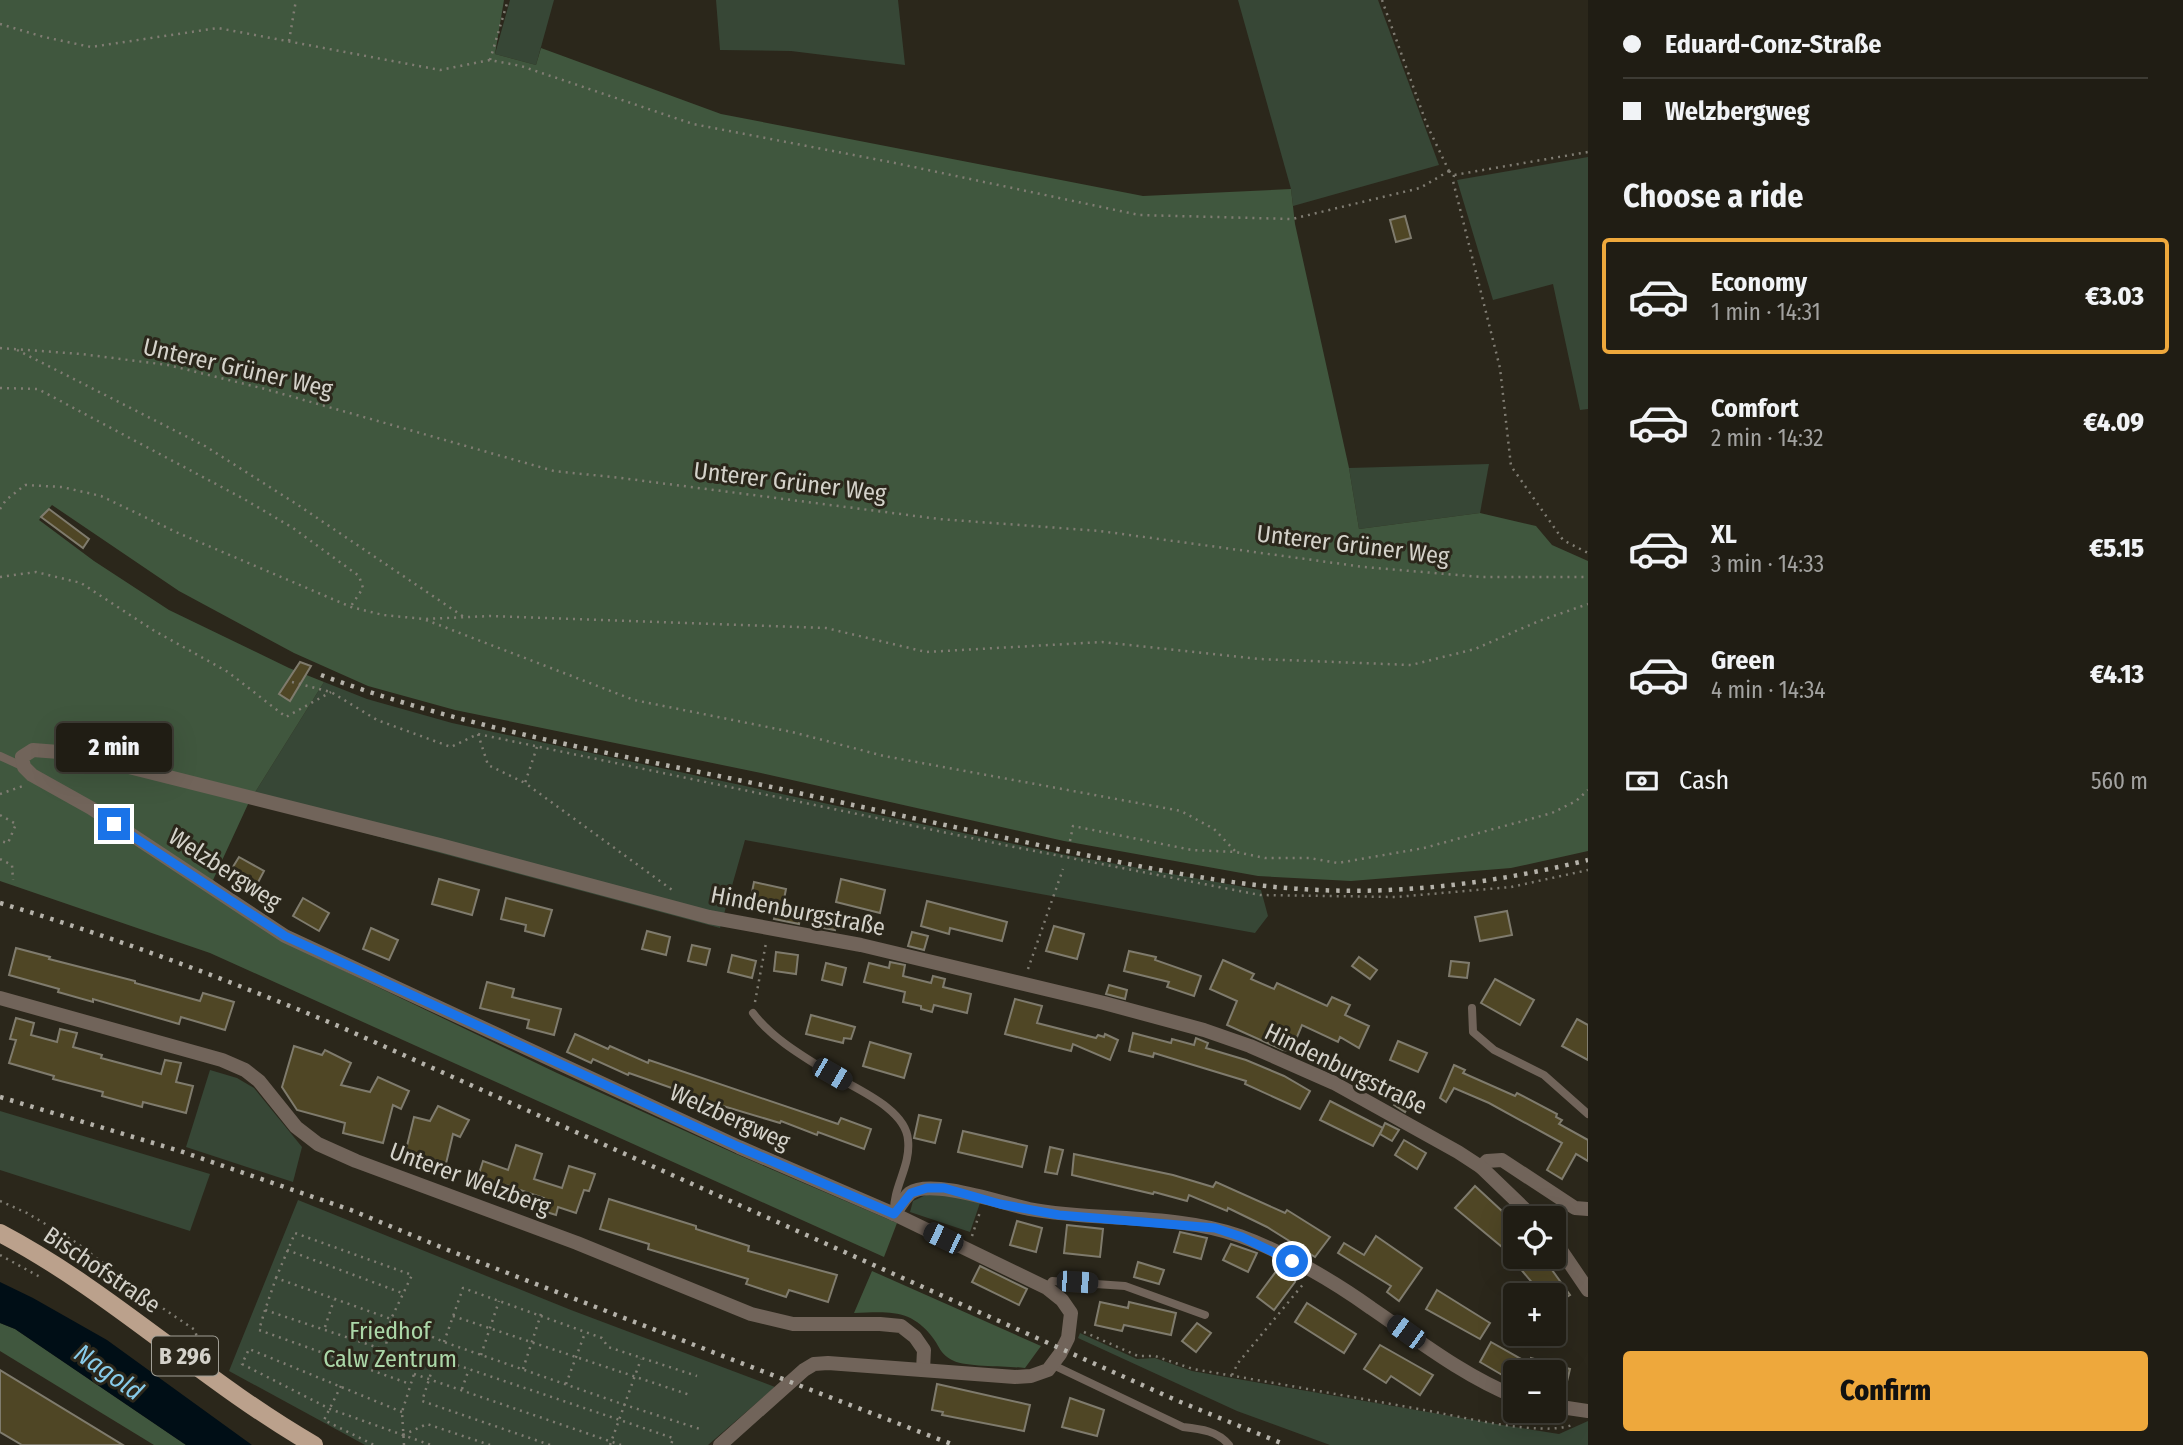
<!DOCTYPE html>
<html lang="en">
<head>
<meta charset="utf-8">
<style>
  :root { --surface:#201d14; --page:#28261d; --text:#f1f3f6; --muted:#a2a2a0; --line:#3d3b34; --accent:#eea83c }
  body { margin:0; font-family:"Fira Sans Condensed",sans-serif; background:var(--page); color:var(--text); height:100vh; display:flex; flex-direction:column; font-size:26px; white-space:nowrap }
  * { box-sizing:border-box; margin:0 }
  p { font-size:23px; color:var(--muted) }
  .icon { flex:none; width:38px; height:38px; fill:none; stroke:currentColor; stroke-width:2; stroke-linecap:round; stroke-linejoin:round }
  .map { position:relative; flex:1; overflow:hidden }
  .details { display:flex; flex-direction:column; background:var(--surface); width:595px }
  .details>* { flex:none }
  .guide { display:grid; align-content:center; height:154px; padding:0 35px; background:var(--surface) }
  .tools { position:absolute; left:1503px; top:1206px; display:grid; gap:14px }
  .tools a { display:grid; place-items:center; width:63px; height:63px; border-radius:7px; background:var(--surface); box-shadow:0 7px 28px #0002,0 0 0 2px var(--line); font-size:35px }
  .end { position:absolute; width:32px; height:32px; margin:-16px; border:9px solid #1a73e8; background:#fff; box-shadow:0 0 0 4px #fff }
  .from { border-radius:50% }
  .bubble { position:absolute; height:49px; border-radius:7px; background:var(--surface); box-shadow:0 7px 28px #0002,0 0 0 2px var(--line); font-size:23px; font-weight:800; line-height:49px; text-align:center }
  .car { position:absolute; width:21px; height:42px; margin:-21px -10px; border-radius:9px; box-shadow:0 0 5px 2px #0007; background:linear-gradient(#222 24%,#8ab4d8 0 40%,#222 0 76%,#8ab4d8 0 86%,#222 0) }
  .guide b { display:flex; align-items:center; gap:24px; height:66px; font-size:26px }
  .guide b+b { border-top:2px solid var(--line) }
  .guide i { width:18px; height:18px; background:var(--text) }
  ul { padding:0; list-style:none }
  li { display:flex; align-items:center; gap:21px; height:116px; margin:0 14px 10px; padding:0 21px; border:4px solid transparent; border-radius:7px }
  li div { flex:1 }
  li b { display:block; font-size:26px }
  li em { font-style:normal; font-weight:800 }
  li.on { border-color:var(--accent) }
  li>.icon { width:63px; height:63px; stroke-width:1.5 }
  h2 { padding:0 35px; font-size:32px; line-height:84px }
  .pay { display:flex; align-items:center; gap:18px; height:77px; padding:0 35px; font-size:26px }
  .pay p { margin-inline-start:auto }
  .action { display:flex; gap:14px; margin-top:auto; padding:14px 35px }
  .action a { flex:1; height:80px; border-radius:7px; background:var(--accent); color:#111; font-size:28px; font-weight:800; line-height:80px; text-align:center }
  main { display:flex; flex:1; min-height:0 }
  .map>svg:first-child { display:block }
  .green { fill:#374736 }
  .forest { fill:#40573e }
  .water { fill:#000e16 }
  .building { fill:#4f4625; stroke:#7f7b6d; stroke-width:2 }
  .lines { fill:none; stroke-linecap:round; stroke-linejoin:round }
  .path { stroke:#807d73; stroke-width:2.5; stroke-dasharray:2 5; stroke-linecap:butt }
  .service { stroke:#71645a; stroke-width:8 }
  .minor { stroke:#71645a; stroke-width:14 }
  .primary { stroke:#bba18c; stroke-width:18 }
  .rail { stroke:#b5b2aa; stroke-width:4.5; stroke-dasharray:3.5 7; stroke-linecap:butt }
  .route { stroke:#1a73e8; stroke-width:9 }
  .labels { text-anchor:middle; stroke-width:6; stroke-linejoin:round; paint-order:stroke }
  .shield { fill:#2b271b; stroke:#a19f96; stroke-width:2 }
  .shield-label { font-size:23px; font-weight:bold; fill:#d4d2ca }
  .street-label { font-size:24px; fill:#d4d2ca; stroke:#2b271b }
  .park-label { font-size:24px; fill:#abd7a8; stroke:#2b271b }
  .water-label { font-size:26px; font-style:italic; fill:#88cbea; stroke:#2b271b }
</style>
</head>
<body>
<main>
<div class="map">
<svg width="1588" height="1445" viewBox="0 0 1588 1445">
  <rect width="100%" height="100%" fill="#2b271b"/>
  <g class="green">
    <path d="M510 0H554L536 65 495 54Z"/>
    <path d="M716 0H898L905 65 791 51 720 50Z"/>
    <path d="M1238 0H1378L1439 165 1293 206 1291 189Z"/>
    <path d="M1588 157V409L1580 410 1553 284 1493 300 1457 180Z"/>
    <path d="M1489 464 1480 513 1359 529 1349 468Z"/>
    <path d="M324 682 367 699 452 723 1061 854 1261 890 1268 916 1255 933 745 840 720 928 249 802Z"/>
    <path d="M210 1070 237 1078 254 1088 302 1147 293 1182 186 1147Z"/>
    <path d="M0 1111 210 1174 190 1231 0 1170Z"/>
    <path d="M945 1193 980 1203 970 1232 910 1212 913 1201 928 1194Z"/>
    <path d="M298 1200 571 1310 775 1387 708 1445H365L229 1371Z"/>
    <path d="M1080 1333 1137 1359 1155 1358 1192 1371 1508 1426 1559 1434 1588 1421V1445H1330L1237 1411 1078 1338Z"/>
  </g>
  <g class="forest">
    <path d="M0 0H504L495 54 536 65 541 48 721 114 1143 196 1291 189 1295 224 1349 468 1359 529 1480 513 1536 526 1552 545 1588 561V851L1511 868 1351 881 1258 876 1064 841 761 773 455 710 368 686 294 653 179 591 52 505 39 520 94 561 169 610 289 668 324 682 249 802 213 880 282 941 557 1073 736 1154 897 1223 884 1257 210 953 0 881Z"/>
    <path d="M872 1271 1041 1346 1025 1368C1009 1366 967 1367 954 1361 940 1354 941 1349 933 1338 911 1308 887 1312 854 1313Z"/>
    <path d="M0 1323 15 1329 186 1445H154L0 1351Z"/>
  </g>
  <path class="water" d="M0 1282 33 1298 107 1340 252 1445H186L15 1329 0 1323Z"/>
  <g class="building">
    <path d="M1405 216 1411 238 1396 242 1390 220Z"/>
    <path d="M49 509 89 539 83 548 41 517Z"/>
    <path d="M300 662 311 666 290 701 279 694Z"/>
    <path d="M239 857 264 871 254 890 228 875Z"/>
    <path d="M439 879 479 890 472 915 432 904Z"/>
    <path d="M841 879 885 890 880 913 836 902Z"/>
    <path d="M754 882 786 889 782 909 750 902Z"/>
    <path d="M303 898 329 913 319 931 293 916Z"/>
    <path d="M506 898 552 910 544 936 525 931 526 925 501 919Z"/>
    <path d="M927 901 1007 922 1002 941 950 928 949 934 921 926Z"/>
    <path d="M777 909 801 914 799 924 774 919Z"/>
    <path d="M1507 911 1512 935 1480 941 1475 917Z"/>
    <path d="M817 912 838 917 835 930 813 926Z"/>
    <path d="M1054 926 1084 934 1077 959 1046 951Z"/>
    <path d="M371 928 398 940 389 960 363 949Z"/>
    <path d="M647 931 670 937 666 955 642 949Z"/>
    <path d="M912 932 928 936 924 950 908 946Z"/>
    <path d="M692 945 710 949 706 965 688 961Z"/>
    <path d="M16 948 50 957 49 959 135 981V983L200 1001 203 993 234 1002 225 1030 181 1017 179 1024 93 999V1002L58 992 59 989 9 975Z"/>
    <path d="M1129 951 1156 957 1155 960 1201 976 1194 996 1167 987 1169 982 1124 971Z"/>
    <path d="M776 952 798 955 796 974 774 971Z"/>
    <path d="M732 955 756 961 752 978 728 972Z"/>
    <path d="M1359 957 1377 970 1370 979 1352 966Z"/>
    <path d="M1223 960 1254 974 1251 979 1274 989 1277 983 1327 1006 1332 997 1350 1005 1345 1015 1369 1026 1359 1048 1340 1037 1338 1042 1302 1025 1291 1051 1283 1050 1227 1025 1237 1001 1210 989Z"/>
    <path d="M1451 961 1469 963 1467 978 1449 976Z"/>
    <path d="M890 962 905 965 903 976 931 983 933 976 945 979 943 987 971 994 967 1013 934 1005 932 1012 921 1009V1006L903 1002 905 992 864 982 869 963 889 968Z"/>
    <path d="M826 963 846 968 842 985 822 980Z"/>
    <path d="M1495 979 1534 1000 1520 1025 1481 1003Z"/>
    <path d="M487 982 514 989 512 997 561 1009 554 1035 527 1028 529 1020 480 1008Z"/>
    <path d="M1109 985 1127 990 1125 999 1106 994Z"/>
    <path d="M1015 999 1042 1006 1037 1023 1096 1038 1098 1035 1104 1037 1105 1034 1118 1040 1110 1060 1073 1044 1071 1051 1005 1034Z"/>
    <path d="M811 1015 855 1027 851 1039 844 1038 843 1043 806 1034Z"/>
    <path d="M16 1018 34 1023 31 1035 57 1042 60 1029 77 1033 73 1047 102 1055 101 1058 161 1074 165 1060 181 1063 176 1082 193 1086 186 1113 143 1102 142 1107 102 1096 103 1092 53 1079 54 1076 9 1063 16 1040 10 1039Z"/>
    <path d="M1577 1019 1588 1025V1060L1562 1046Z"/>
    <path d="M1133 1033 1171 1043 1172 1039 1194 1045 1196 1038 1208 1043 1206 1048 1246 1060 1284 1076 1310 1091 1300 1109 1245 1084 1246 1081 1154 1053 1153 1057 1129 1051Z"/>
    <path d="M575 1034 608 1049 610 1046 648 1063 649 1060 838 1124 841 1118 871 1129 864 1149 818 1132 817 1135 781 1121 780 1123 723 1106 629 1073 628 1075 593 1059 591 1063 567 1052Z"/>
    <path d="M1398 1041 1427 1053 1418 1072 1390 1060Z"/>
    <path d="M870 1042 911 1054 904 1078 863 1066Z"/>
    <path d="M294 1046 322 1055 325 1050 351 1063 341 1085 370 1092 378 1077 409 1091 401 1109 393 1105 383 1143 343 1133 345 1123 297 1110 282 1087Z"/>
    <path d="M1454 1065 1465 1070 1463 1073 1515 1096 1517 1093 1557 1114 1556 1117 1562 1120 1559 1124 1588 1140V1161L1576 1154 1562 1179 1547 1170 1562 1143 1489 1103 1454 1088 1446 1102 1440 1098Z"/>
    <path d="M1349 1066 1366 1075 1359 1086 1343 1077Z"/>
    <path d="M1399 1095 1411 1101 1405 1112 1394 1105Z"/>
    <path d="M1330 1101 1383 1128 1373 1146 1320 1120Z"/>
    <path d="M438 1106 469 1120 460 1137 453 1134 444 1172 403 1162 414 1117 430 1121Z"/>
    <path d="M919 1115 941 1120 935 1143 914 1138Z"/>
    <path d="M1385 1123 1399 1130 1392 1141 1380 1134Z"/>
    <path d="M963 1131 1027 1146 1022 1167 958 1152Z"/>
    <path d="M1404 1140 1426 1153 1417 1169 1395 1155Z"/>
    <path d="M516 1145 542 1154 534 1179 562 1188 569 1166 595 1174 589 1191 584 1190 576 1213 558 1207 556 1215 540 1210 544 1198 506 1185 503 1195 475 1186 483 1161 508 1170Z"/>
    <path d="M1050 1147 1063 1150 1057 1174 1045 1172Z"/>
    <path d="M1074 1154 1173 1175 1213 1187 1216 1182 1285 1213 1287 1210 1330 1237 1315 1257 1267 1227 1228 1208 1227 1211 1189 1195 1187 1201 1154 1192 1153 1194 1072 1175Z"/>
    <path d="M1475 1186 1516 1224V1256H1542L1570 1295 1554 1305V1295H1523L1535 1286 1502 1247 1455 1208Z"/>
    <path d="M609 1199 696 1226V1229L749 1246 748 1251 837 1275 828 1302 789 1290 786 1297 746 1284 748 1279 648 1249 649 1244 600 1229Z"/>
    <path d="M1017 1221 1042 1228 1036 1252 1010 1245Z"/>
    <path d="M1067 1225 1103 1229 1100 1257 1064 1253Z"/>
    <path d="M1180 1232 1207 1238 1201 1259 1174 1252Z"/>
    <path d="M1376 1236 1422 1268 1399 1301 1387 1292 1391 1286 1338 1253 1344 1243 1364 1255Z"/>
    <path d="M1231 1244 1257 1253 1248 1272 1223 1260Z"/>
    <path d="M1138 1262 1164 1270 1159 1284 1134 1277Z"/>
    <path d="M980 1266 1027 1289 1019 1305 972 1282Z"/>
    <path d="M1280 1266 1295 1278V1282L1274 1310 1257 1297Z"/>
    <path d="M1437 1290 1490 1323 1480 1339 1426 1309Z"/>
    <path d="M1100 1302 1128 1308 1129 1302 1176 1313 1171 1335 1124 1325 1122 1331 1095 1325Z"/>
    <path d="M1307 1303 1356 1334 1344 1353 1295 1322Z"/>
    <path d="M1197 1323 1211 1333 1196 1352 1182 1341Z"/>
    <path d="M1491 1342 1530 1364 1531 1358 1570 1369 1563 1398 1554 1397V1372H1507L1504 1376 1480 1362Z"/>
    <path d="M1380 1345 1433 1375 1420 1395 1391 1376 1386 1383 1364 1369Z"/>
    <path d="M0 1370 123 1445H22L0 1432Z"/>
    <path d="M937 1384 1030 1405 1024 1431 942 1415 943 1412 932 1410Z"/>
    <path d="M1070 1398 1104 1410 1097 1436 1062 1427Z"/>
  </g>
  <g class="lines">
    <g class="path">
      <path d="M1382 0 1427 125 1449 171"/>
      <path d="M0 24 44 37 91 47 218 28 440 70 490 60 521 66 693 124 895 163 1139 215 1292 219 1420 188 1449 171"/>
      <path d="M289 41 296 0"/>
      <path d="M490 60 508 0"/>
      <path d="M1449 171 1454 175 1588 152"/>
      <path d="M1454 175 1453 181 1500 368 1511 466 1563 540 1588 553"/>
      <path d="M0 348 81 354 168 365 265 389 554 471 621 478 939 519 1100 531 1364 567 1481 577H1588"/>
      <path d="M17 350 205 446 298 505 464 617"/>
      <path d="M0 388 38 389 244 499 293 528 359 576 363 588 351 606"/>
      <path d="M0 509 6 500 25 485 62 487 101 496 176 532 351 607 383 615 424 619 491 616 826 628 926 652 1102 642 1259 659 1411 665 1475 649 1539 621 1588 604"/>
      <path d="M0 577 36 572 81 583 153 630 228 672 286 717 331 692"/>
      <path d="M426 620 634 700 792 732 884 756 1181 811 1214 829 1236 852"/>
      <path d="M292 682 331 692 377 720 451 747 478 734 1009 846 1260 895 1396 897 1511 887 1588 870"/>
      <path d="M478 734 488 765 525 783"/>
      <path d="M537 747 525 783 675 892"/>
      <path d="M0 794 23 786"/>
      <path d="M0 815 16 824 8 843 0 841"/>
      <path d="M1070 841 1073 826 1192 850 1236 852 1265 858H1309L1338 863 1424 848 1552 813 1576 801 1588 790"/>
      <path d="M0 859 12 865 13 880"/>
      <path d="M1028 969 1063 869"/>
      <path d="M755 1002 766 943"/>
      <path d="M0 1201 27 1213 77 1243 155 1303 195 1330 198 1342 194 1346"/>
      <path d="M972 1236 980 1212"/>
      <path d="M287 1250 402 1293"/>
      <path d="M0 1255 40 1277"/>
      <path d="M276 1278 295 1233 412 1275 391 1319 385 1350"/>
      <path d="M265 1310 259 1330 410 1384"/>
      <path d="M453 1316 690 1395"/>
      <path d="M325 1327 334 1300"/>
      <path d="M1084 1332 1138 1356H1155L1193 1369C1270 1382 1347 1396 1424 1410 1459 1416 1541 1437 1572 1425"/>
      <path d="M444 1342 463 1288 602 1338 608 1347 697 1376"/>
      <path d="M481 1355 499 1301"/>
      <path d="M523 1369 541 1314"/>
      <path d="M414 1374 621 1445"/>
      <path d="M1232 1375 1238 1363 1305 1282"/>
      <path d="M566 1384 585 1333"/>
      <path d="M341 1386 324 1420 374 1445"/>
      <path d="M462 1389 469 1369"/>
      <path d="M402 1412 249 1349 242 1364 330 1409 431 1445"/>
      <path d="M403 1435 427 1424 490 1445"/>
      <path d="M404 1445 402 1412 414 1374 413 1365 385 1350 265 1310 276 1278 391 1319 444 1342 625 1405 703 1430"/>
      <path d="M550 1445 422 1401 436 1358 673 1438 671 1445"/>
      <path d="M610 1445 641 1359"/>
    </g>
    <g class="service">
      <path d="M0 756 24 767"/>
      <path d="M1472 1008 1473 1032 1494 1050 1544 1075 1588 1114"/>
      <path d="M753 1013C772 1039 806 1058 833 1075 856 1089 906 1109 908 1140 911 1166 893 1187 894 1212"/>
      <path d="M1047 1288 1052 1281 1125 1286 1205 1315"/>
      <path d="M1053 1365 1183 1427C1201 1429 1218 1431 1229 1445"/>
    </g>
    <g class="minor">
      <path d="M0 998 222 1060 245 1070 259 1081 296 1127 318 1144 356 1161 577 1243 751 1314 793 1324H880L901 1326 915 1337 924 1350 923 1370"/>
      <path d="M1481 1167 1487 1161 1502 1160 1575 1208 1588 1209"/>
      <path d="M894 1214C899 1208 904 1198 910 1193 931 1178 1004 1204 1029 1209 1098 1222 1175 1213 1240 1236 1282 1251 1335 1282 1371 1308 1418 1340 1462 1375 1516 1397"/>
      <path d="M1554 1240 1588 1290"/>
      <path d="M1554 1406 1588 1411"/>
      <path d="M720 1445 804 1370 814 1364 828 1363 1015 1377 1031 1376 1048 1370 1060 1354 1068 1338 1071 1313 1062 1300 1047 1288 894 1214 739 1147 285 936 91 808 32 775 24 767 22 757 33 750 59 752 113 763 440 845 709 917 861 945 1104 1003 1204 1030 1250 1046 1334 1083 1458 1152 1481 1167 1534 1218"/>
    </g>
    <path class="primary" d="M0 1233C112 1292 204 1382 314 1445"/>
    <g class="rail">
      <path d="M321 675C469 730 627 756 781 789 870 809 959 828 1048 847 1137 866 1227 886 1318 890 1410 894 1499 882 1588 860"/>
      <path d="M0 903C117 938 231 981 343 1028L1178 1401 1286 1445"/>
      <path d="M0 1097 180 1151 351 1210 453 1252 954 1445"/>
    </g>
  </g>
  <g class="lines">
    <path class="route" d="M114 824 285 936 739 1147 894 1214 911 1193 927 1188H944L1000 1204 1059 1215 1215 1228 1242 1237 1292 1261"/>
  </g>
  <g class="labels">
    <rect class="shield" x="152" y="1336.5" width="66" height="39" rx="5"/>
    <g class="shield-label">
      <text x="185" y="1364">B 296</text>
    </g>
    <g class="street-label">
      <text transform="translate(238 368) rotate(13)" y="8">Unterer Grüner Weg</text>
      <text transform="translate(790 482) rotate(7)" y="8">Unterer Grüner Weg</text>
      <text transform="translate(1353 545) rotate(7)" y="8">Unterer Grüner Weg</text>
      <text transform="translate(225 869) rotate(33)" y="8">Welzbergweg</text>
      <text transform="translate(798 911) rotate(11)" y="8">Hindenburgstraße</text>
      <text transform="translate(1346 1069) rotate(26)" y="8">Hindenburgstraße</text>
      <text transform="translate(730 1117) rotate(24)" y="8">Welzbergweg</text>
      <text transform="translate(470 1179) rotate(20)" y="8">Unterer Welzberg</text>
      <text transform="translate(102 1270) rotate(34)" y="8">Bischofstraße</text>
    </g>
    <g class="park-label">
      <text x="390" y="1339">Friedhof<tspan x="390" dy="28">Calw Zentrum</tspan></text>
    </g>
    <g class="water-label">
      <text transform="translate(109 1372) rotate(35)" y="9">Nagold</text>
    </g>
  </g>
</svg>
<div class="tools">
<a><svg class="icon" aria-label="locate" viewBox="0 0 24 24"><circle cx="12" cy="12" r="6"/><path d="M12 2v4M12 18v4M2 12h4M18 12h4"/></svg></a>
<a>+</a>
<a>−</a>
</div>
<i class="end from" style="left:1292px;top:1261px"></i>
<i class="end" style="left:114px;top:824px"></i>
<div class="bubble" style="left:56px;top:723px;width:116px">2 min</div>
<i class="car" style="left:832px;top:1074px;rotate:120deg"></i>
<i class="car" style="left:943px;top:1238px;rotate:296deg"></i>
<i class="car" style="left:1077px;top:1282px;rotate:94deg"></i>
<i class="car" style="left:1406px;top:1332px;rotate:306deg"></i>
</div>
<section class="details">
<div class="guide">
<b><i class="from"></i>Eduard-Conz-Straße</b>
<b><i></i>Welzbergweg</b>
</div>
<h2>Choose a ride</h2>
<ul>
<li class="on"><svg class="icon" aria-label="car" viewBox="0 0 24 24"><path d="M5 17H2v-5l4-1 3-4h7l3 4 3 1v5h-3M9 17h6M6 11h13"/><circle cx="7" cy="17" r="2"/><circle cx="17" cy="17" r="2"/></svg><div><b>Economy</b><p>1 min · 14:31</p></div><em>€3.03</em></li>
<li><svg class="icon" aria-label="car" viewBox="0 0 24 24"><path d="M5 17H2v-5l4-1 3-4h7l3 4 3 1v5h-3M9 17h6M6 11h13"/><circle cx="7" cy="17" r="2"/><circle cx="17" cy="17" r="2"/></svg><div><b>Comfort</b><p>2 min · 14:32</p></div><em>€4.09</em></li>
<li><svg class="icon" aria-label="car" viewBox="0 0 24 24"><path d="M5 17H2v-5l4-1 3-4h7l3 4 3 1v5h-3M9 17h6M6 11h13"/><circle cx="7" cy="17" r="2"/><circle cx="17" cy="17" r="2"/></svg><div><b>XL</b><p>3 min · 14:33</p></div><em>€5.15</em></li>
<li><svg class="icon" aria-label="car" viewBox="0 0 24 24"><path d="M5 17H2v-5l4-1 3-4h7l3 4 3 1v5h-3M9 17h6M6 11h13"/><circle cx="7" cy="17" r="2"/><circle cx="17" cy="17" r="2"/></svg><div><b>Green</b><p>4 min · 14:34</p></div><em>€4.13</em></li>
</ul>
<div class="pay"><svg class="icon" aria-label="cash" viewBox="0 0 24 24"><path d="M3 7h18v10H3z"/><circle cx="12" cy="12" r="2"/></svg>Cash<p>560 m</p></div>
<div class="action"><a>Confirm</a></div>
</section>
</main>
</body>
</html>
